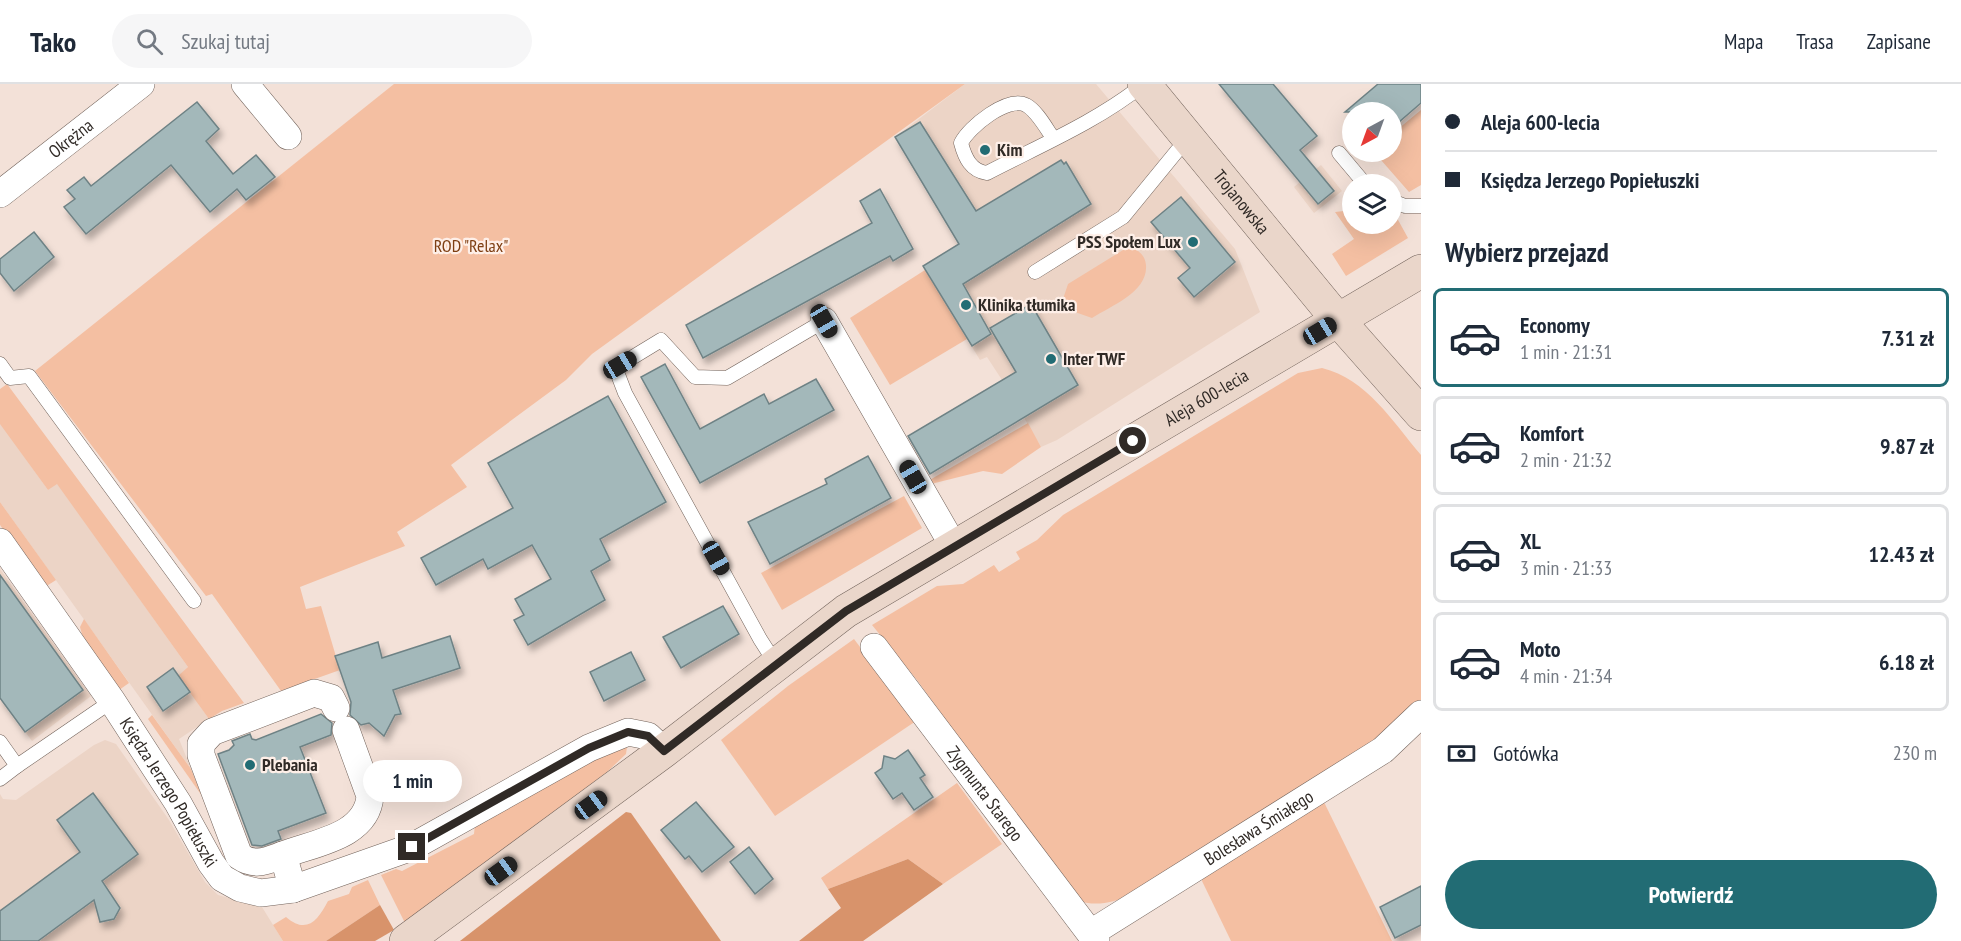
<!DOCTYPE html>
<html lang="pl">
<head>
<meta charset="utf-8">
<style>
  :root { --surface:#fff; --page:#f6f6f7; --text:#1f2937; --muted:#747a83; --line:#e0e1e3; --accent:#226c74 }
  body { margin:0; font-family:"PT Sans Narrow",sans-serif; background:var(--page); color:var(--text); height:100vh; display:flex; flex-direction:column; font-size:22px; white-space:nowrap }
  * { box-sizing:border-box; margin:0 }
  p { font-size:20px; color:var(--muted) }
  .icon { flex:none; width:33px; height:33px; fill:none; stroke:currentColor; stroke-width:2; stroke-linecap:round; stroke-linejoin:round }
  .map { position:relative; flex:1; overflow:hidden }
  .drawer { display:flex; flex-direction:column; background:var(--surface); width:540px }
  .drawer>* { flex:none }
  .hud { display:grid; align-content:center; height:132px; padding:0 24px; background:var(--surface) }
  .needle { width:39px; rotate:221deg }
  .tools { position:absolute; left:1342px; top:18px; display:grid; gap:12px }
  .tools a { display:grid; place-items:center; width:60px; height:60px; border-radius:50%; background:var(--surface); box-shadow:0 6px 24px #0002; font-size:30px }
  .end { position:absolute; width:27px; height:27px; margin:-14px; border:8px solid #302a26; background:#fff; box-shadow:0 0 0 3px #fff }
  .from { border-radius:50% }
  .bubble { position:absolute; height:42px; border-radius:21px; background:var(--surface); box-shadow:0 6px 24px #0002; font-size:20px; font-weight:700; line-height:42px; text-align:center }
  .car { position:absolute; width:18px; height:36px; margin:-18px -9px; border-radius:8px; box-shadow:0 0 4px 2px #0007; background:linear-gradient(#222 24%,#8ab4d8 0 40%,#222 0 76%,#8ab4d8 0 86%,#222 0) }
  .hud b { display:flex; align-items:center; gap:21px; height:57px; font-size:22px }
  .hud b+b { border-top:2px solid var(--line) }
  .hud i { width:15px; height:15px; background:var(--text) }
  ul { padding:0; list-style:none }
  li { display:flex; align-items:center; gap:18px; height:99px; margin:0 12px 9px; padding:0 12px; border:3px solid var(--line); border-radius:9px }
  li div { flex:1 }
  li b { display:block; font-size:22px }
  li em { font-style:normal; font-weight:700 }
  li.active { border-color:var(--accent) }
  li>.icon { width:54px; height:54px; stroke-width:1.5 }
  h2 { padding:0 24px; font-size:27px; line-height:72px }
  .pay { display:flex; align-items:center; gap:15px; height:66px; padding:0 24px; font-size:22px }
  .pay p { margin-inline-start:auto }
  .cta { display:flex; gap:12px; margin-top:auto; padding:12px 24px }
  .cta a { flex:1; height:69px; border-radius:36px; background:var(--accent); color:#fff; font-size:24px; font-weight:700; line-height:69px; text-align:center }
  header { display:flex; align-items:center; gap:36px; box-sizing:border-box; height:84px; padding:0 30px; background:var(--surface); border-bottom:2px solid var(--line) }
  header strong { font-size:28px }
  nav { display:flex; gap:33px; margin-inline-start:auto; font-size:21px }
  .search { width:420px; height:54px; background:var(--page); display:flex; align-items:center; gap:15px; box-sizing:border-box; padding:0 21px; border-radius:33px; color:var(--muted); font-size:22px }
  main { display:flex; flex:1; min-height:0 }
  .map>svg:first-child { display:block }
  .built { fill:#ecd4c6 }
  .green { fill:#f4bfa2 }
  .forest { fill:#d8936b }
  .building { fill:#a3b8ba; stroke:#6e8285; stroke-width:1.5; filter:url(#shadow) }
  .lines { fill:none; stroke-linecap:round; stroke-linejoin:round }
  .lane-casing { stroke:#72635b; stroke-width:15 }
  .street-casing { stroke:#72635b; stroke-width:28 }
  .secondary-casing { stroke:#72635b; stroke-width:34 }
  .lane { stroke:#fff; stroke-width:14 }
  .street { stroke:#fff; stroke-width:27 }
  .secondary { stroke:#ead6ca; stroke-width:33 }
  .route { stroke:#302a26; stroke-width:8 }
  .poi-dot { fill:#226c74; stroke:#feefe8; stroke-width:2 }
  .labels { text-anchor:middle; stroke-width:4.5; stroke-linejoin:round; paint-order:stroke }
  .street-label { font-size:18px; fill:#302a26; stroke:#feefe8 }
  .poi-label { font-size:18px; font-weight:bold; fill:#302a26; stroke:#feefe8; text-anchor:start }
  .park-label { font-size:18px; fill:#7e3e12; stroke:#feefe8 }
</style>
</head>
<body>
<header>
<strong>Tako</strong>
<div class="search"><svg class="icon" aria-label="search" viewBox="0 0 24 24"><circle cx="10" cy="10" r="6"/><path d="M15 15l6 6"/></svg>Szukaj tutaj</div>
<nav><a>Mapa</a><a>Trasa</a><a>Zapisane</a></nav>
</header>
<main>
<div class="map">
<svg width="1421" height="857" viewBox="0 0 1421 857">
  <defs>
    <filter id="shadow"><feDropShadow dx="3.5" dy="6" stdDeviation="3" flood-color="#0004"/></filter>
  </defs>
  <rect width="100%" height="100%" fill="#f3e1d8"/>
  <g class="built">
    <path d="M965 0H1096L1235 165 1260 228 1057 356 1041 363 1002 296 987 273 980 276 925 186 959 159 895 53Z"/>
    <path d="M1321 81 1342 107 1314 129 1294 103Z"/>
    <path d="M0 339 48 406 57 399 188 583 179 592 209 635 179 655 191 685 0 418Z"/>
    <path d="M0 485 91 612 32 657 0 614Z"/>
    <path d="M105 656 116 660 169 736 205 798 218 811 262 823 283 857H0V710L3 715 16 716 94 661Z"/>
  </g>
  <g class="green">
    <path d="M394 0H965L592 270 566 296 451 381 467 403 397 448 405 462 300 503 306 525 321 522 340 586 281 607 212 510 206 512 35 287Z"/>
    <path d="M1421 26V101L1409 108 1374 68H1392V50Z"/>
    <path d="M1392 125 1408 154 1346 192 1332 170 1354 155 1335 128 1353 126V140H1392Z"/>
    <path d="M1128 163C1137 165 1145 170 1146 181 1148 208 1112 221 1092 234L1072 227 1063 215 1068 200Z"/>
    <path d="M925 186 967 255 890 301 850 234Z"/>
    <path d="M1322 284C1367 295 1392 337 1421 371V617L1341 685 1131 811C1111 819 1096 823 1076 816L917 596 872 541 937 502 963 500 994 481 999 488 1020 475 1016 468 1037 456 1063 431 1298 289Z"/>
    <path d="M7 300 244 619 222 627 209 635 178 592 188 583 57 400 48 406 0 340V305Z"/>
    <path d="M1028 339 1041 363 1002 390 983 387 931 400 928 397Z"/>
    <path d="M904 412 922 444 782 526 761 489Z"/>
    <path d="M0 418 56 496 45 503 0 441Z"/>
    <path d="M84 535 129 599 119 606 85 561 80 543Z"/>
    <path d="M854 555 916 637 775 732 721 656 788 602Z"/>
    <path d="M152 631 191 685 202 712 148 635Z"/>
    <path d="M627 663 626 670 606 689 405 839 381 791 396 785 402 787 474 750 475 740 615 664Z"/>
    <path d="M957 699 1002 760 943 800 908 775 828 805 821 794Z"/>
    <path d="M1322 714 1392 857H1231L1202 797 1203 791Z"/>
    <path d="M368 796 380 821 326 857H283L273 841 286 833C307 851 318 836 328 817L349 810 352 803Z"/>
  </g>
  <g class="forest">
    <path d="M626 728 631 729 721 857H460Z"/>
    <path d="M908 775 943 800 863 857H799L841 824 828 805Z"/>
    <path d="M380 821 394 846 375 857H326Z"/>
  </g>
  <g class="building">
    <path d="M1219 0H1273L1317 52 1300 66 1334 107 1318 120Z"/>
    <path d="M1378 0H1421V19L1392 44V28H1345Z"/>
    <path d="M197 18 219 45 206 57 233 90 256 71 275 93 246 116 237 105 210 128 171 81 86 150 64 123 75 115 67 106 84 93 91 102Z"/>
    <path d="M920 38 976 127 1061 76 1064 80 1066 78 1091 120 963 200 991 250 972 262 923 182 959 160 895 53Z"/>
    <path d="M880 105 913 165 893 177 890 172 703 274 686 241 872 139 860 117Z"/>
    <path d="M1181 113 1235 178 1194 213 1178 194 1190 184 1151 138Z"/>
    <path d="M34 148 54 173 14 207 0 189V175Z"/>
    <path d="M1031 220 1078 301 930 390 908 352 1016 288 990 244Z"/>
    <path d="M665 280 700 345 764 310 769 320 816 295 834 326 700 399 641 293Z"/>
    <path d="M608 312 666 418 600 455 610 476 591 487 605 516 528 561 514 536 524 531 515 515 551 495 532 461 488 485 483 475 436 501 421 474 513 424 488 379Z"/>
    <path d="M868 372 891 414 770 480 748 438 827 400 825 395Z"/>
    <path d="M0 491 83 606 25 648 0 614Z"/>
    <path d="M723 522 739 550 681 584 663 553Z"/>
    <path d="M450 552 460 584 393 606 401 630 395 631 384 652 369 639 361 641 350 631 351 618 335 572 378 558 382 574Z"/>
    <path d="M631 568 645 596 604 617 590 588Z"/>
    <path d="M173 584 190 608 163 627 147 603Z"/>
    <path d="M321 630 332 639 331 651 300 663 326 729 278 747 281 755 262 762 252 761 218 670 229 666 234 661 232 657 250 650 252 655 256 656Z"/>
    <path d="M908 666 925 691 920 694 933 713 914 726 902 709 893 715 875 689 882 684 884 672 895 675Z"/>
    <path d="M93 709 138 770 102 797 120 824 114 835 100 838 94 816 38 857H0V827L80 768 57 736Z"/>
    <path d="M696 718 734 763 702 788 689 772 685 775 661 746Z"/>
    <path d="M749 763 773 795 755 810 730 778Z"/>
    <path d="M1421 802V841L1395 854 1380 823Z"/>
  </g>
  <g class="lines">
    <defs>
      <g id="lane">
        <path d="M1053 54C1046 44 1037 27 1026 21 1007 12 969 43 961 59 965 74 971 87 987 89 1039 62 1098 37 1144 0"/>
        <path d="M1339 69 1365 100"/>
        <path d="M1392 117 1405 122H1421"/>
        <path d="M1035 188 1123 133 1177 67 1190 55"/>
        <path d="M0 280 10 294 29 292 194 517"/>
        <path d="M776 580 760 555 625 309 617 288 620 281 661 256 695 293 727 294 824 237"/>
        <path d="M0 658 17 682 112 617"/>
        <path d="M0 695 17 682"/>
      </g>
      <g id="street">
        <path d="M245 0 288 52"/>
        <path id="s1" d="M0 110 141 0"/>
        <path d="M824 237 954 463"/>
        <path id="s2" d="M0 458 112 617 178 719 211 779 222 794 240 804 261 809 293 805 412 763 589 664 628 648 648 652 664 667"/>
        <path id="s3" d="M874 563 1096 857"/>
        <path d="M283 771C313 759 367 753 370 712L346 646"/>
        <path d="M293 805 283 771C266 777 255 783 239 772L201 671V660L212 648 314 609 331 614 336 624"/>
        <path id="s4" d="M1091 849 1383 666 1421 630"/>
      </g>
      <g id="secondary">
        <path id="s5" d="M1144 0 1338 236 1421 330"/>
        <path id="s6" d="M406 857 664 667 846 527 1421 187"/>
      </g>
    </defs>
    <use href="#lane" class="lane-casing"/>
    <use href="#street" class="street-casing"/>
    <use href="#secondary" class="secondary-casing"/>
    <use href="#lane" class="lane"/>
    <use href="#street" class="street"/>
    <use href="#secondary" class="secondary"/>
  </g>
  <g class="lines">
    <path class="route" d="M412 763 589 664 628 648 648 652 664 667 846 527 1133 357"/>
  </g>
  <g class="poi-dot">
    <circle cx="985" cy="66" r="6"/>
    <circle cx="1193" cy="158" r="6"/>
    <circle cx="966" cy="221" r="6"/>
    <circle cx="1051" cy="275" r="6"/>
    <circle cx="250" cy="681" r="6"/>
  </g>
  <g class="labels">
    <g class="street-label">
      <text dy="6" stroke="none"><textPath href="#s1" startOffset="90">Okrężna</textPath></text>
      <text dy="6" stroke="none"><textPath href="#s5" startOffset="153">Trojanowska</textPath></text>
      <text dy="6" stroke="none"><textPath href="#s6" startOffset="969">Aleja 600-lecia</textPath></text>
      <text dy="6" stroke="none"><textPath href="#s2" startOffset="302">Księdza Jerzego Popiełuszki</textPath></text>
      <text dy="6" stroke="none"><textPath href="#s3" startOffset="184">Zygmunta Starego</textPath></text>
      <text dy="6" stroke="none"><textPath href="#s4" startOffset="198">Bolesława Śmiałego</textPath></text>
    </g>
    <g class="poi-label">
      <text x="997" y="72">Kim</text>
      <text x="1181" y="164" text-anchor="end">PSS Społem Lux</text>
      <text x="978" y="227">Klinika tłumika</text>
      <text x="1063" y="281">Inter TWF</text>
      <text x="262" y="687">Plebania</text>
    </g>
    <g class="park-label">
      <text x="471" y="168">ROD "Relax"</text>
    </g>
  </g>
</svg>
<div class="tools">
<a><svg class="needle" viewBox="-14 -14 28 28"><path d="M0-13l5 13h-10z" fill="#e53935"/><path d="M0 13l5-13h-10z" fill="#747a83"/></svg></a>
<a><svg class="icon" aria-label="layers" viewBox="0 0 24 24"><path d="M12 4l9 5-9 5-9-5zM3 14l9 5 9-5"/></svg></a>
</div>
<i class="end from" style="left:1133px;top:357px"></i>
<i class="end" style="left:412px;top:763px"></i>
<div class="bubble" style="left:363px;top:676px;width:99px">1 min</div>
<i class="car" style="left:824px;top:237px;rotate:150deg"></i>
<i class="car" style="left:1320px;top:247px;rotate:59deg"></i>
<i class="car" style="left:620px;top:281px;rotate:59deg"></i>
<i class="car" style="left:913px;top:393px;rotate:330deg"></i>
<i class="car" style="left:716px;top:474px;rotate:151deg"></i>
<i class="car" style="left:591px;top:721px;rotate:54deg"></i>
<i class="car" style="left:501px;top:787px;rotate:54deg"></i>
</div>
<section class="drawer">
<div class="hud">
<b><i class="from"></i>Aleja 600-lecia</b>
<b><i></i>Księdza Jerzego Popiełuszki</b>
</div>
<h2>Wybierz przejazd</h2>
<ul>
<li class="active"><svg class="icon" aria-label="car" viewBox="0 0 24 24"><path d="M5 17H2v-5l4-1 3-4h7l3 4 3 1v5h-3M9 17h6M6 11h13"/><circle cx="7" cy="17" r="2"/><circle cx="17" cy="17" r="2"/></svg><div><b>Economy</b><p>1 min · 21:31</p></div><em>7.31 zł</em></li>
<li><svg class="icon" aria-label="car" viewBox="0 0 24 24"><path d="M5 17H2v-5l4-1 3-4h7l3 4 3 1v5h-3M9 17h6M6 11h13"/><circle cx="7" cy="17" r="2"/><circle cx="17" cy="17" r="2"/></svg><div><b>Komfort</b><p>2 min · 21:32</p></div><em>9.87 zł</em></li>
<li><svg class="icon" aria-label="car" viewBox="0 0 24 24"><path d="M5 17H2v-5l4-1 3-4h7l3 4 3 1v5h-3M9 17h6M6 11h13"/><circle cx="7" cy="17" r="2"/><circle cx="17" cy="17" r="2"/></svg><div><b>XL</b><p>3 min · 21:33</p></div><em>12.43 zł</em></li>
<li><svg class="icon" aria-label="car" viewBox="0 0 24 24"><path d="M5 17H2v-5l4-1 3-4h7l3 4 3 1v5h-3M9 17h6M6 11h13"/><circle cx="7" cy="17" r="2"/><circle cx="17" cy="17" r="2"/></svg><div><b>Moto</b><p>4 min · 21:34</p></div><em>6.18 zł</em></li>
</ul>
<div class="pay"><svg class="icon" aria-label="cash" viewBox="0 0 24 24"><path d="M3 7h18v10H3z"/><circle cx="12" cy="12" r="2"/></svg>Gotówka<p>230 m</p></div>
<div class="cta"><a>Potwierdź</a></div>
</section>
</main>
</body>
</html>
